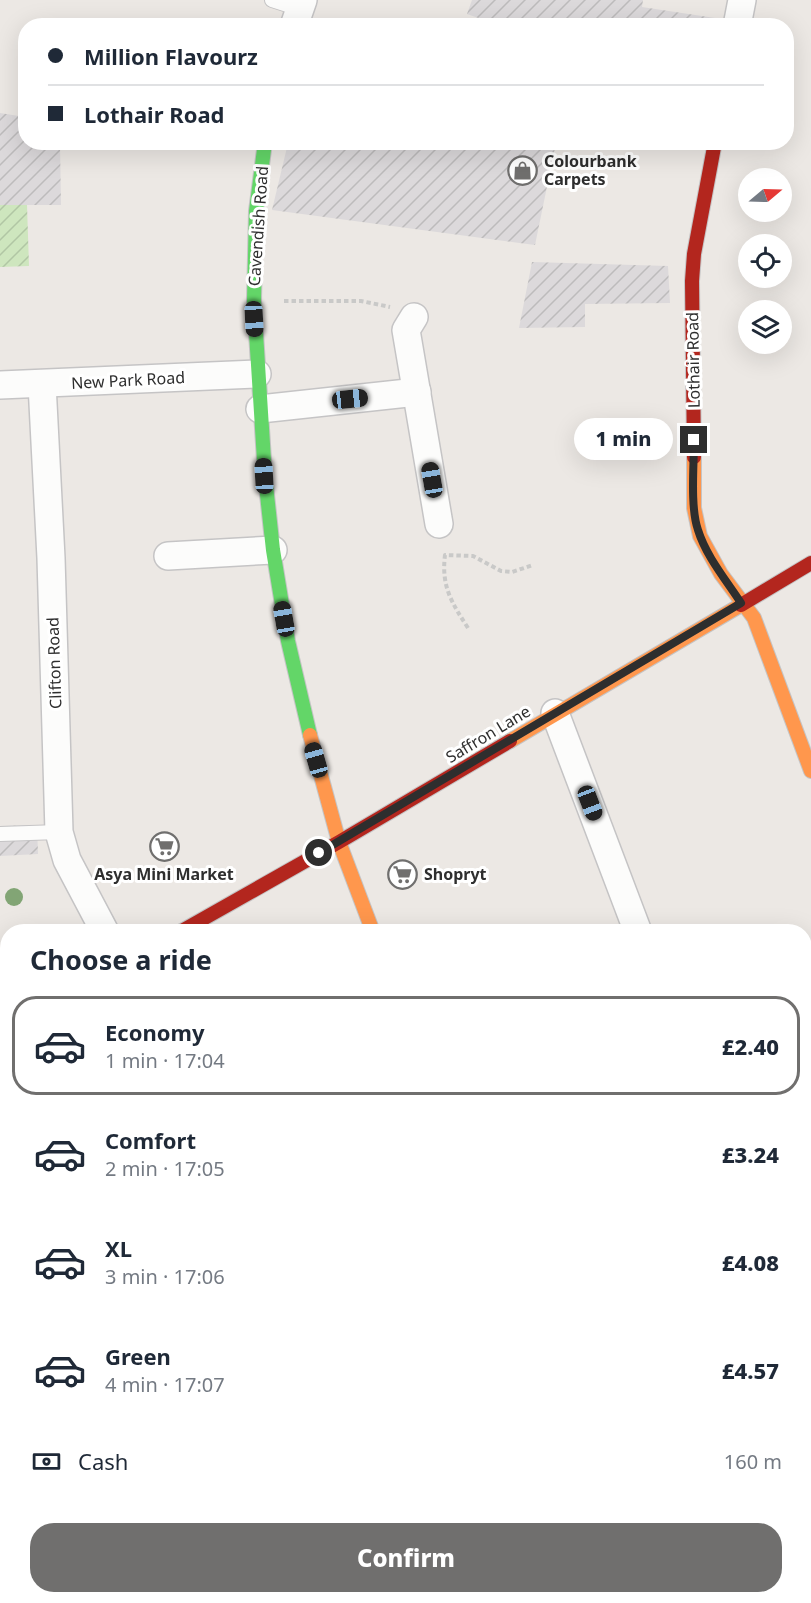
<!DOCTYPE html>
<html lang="en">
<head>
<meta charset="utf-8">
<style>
  :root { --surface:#fff; --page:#f6f6f7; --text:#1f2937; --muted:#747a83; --line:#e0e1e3; --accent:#706f6e }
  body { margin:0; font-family:"Noto Sans",sans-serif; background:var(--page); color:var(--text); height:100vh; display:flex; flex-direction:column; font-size:22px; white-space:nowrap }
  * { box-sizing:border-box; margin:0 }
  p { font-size:20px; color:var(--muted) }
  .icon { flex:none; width:33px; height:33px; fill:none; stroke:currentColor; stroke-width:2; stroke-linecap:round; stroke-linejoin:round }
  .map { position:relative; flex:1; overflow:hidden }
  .details { position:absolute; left:0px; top:924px; width:812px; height:680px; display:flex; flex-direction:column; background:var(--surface); border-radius:24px 24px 0 0; box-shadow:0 6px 24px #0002 }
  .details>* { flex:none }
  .banner { position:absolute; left:18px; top:18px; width:776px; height:132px; border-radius:24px; box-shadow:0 6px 24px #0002; display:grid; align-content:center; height:132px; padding:0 30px; background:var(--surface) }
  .needle { width:39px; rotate:71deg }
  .buttons { position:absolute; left:738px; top:168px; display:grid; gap:12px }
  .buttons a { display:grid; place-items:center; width:54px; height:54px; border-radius:50%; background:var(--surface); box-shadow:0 6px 24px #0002; font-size:30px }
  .end { position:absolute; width:27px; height:27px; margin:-14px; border:8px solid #2e2e2e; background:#fff; box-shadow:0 0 0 3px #fff }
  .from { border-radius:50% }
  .bubble { position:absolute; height:42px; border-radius:21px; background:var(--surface); box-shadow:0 6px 24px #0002; font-size:20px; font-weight:800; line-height:42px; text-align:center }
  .car { position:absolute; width:18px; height:36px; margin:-18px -9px; border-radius:8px; box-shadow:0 0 4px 2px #0007; background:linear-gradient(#222 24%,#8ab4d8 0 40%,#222 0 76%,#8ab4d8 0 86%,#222 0) }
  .banner b { display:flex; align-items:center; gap:21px; height:57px; font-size:22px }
  .banner b+b { border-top:2px solid var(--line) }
  .banner i { width:15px; height:15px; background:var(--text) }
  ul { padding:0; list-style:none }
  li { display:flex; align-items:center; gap:18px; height:99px; margin:0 12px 9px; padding:0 18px; border:3px solid transparent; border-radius:24px }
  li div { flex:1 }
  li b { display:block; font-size:22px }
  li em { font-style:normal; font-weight:800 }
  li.current { border-color:var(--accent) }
  li>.icon { width:54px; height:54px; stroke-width:1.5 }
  h2 { padding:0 30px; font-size:27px; line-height:72px }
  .pay { display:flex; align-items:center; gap:15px; height:66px; padding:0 30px; font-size:22px }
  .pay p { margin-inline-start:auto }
  .action { display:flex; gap:12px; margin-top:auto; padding:12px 30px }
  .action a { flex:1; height:69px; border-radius:24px; background:var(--accent); color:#fff; font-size:24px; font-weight:800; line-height:69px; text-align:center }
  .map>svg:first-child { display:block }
  .industrial { fill:url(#industrial-furrows) }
  .garden { fill:url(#garden-furrows) }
  .pitch { fill:#d9eabb }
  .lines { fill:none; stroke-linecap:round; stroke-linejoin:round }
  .stream { stroke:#99d6ec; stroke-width:8 }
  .lane-casing { stroke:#c5c4c5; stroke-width:16 }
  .street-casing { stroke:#c5c4c5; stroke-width:30 }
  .fast-casing { stroke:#c5c4c5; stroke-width:16 }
  .slow-casing { stroke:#c5c4c5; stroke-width:16 }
  .jam-casing { stroke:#c5c4c5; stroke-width:16 }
  .path { stroke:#c9c9c8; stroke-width:4; stroke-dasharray:4.5 3; stroke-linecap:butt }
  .lane { stroke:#fcfcfb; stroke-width:14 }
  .street { stroke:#fcfcfb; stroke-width:27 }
  .fast { stroke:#63d668; stroke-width:14 }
  .slow { stroke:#ff974d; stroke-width:14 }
  .jam { stroke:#b3261e; stroke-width:14 }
  .tree { fill:#82a575 }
  .route { stroke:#2e2e2e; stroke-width:8 }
  .labels { text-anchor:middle; stroke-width:6; stroke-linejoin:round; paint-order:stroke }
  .poi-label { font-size:16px; font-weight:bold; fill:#2e2e2e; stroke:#fff; text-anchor:start }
  .street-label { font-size:16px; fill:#2e2e2e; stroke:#fff }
</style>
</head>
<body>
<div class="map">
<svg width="811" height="1603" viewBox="0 0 811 1603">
  <defs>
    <pattern id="industrial-furrows" width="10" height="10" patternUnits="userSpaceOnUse" patternTransform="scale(1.5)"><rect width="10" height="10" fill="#dcd9db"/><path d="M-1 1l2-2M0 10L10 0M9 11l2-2" fill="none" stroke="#bdbbbc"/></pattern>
    <pattern id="garden-furrows" width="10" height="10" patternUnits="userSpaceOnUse" patternTransform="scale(1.5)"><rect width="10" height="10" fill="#cee6be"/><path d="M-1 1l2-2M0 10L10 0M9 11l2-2" fill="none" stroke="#b1c6a4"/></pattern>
  </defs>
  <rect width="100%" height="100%" fill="#ece8e4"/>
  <g class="industrial">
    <path d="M472 0H643L642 7 715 18 713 26 498 25 467 14Z"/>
    <path d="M0 113 25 117 26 142 60 143 61 205H0Z"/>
    <path d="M288 143H556L535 245 272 210Z"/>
    <path d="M532 262 668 266 670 303 585 304V327L519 328Z"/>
    <path d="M37 825 38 854 0 856V826Z"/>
  </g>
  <path class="garden" d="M0 205H27L29 266 0 267Z"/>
  <path class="pitch" d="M7 1068 8 1596H383L380 1600 373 1603H0V1073Z"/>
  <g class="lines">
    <g class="stream">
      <path d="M396 1603 399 1596"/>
      <path d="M410 1603 428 1596"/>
    </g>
    <defs>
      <g id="lane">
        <path d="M272 0 300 9"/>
        <path d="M0 834 59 832"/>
        <path d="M0 1481 8 1478"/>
        <path d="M0 1565 8 1562"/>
      </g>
      <g id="street">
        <path d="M294 26 303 0"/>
        <path d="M737 26 742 0"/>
        <path d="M414 317 406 330 439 524"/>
        <path d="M42 384 51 558 59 832 67 860 105 932"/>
        <path d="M0 385 257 374"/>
        <path d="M260 409 417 392"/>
        <path d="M168 556 273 550"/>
        <path d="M555 713 638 932"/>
        <path d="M804 1371 811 1389"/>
        <path d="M804 1456 811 1454"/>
        <path d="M622 1596 625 1603"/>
      </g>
      <g id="fast">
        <path d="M265 142 256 211 254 301 265 476 273 550 288 641 310 735"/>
        <path d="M0 1034 8 1030"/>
      </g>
      <g id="slow">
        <path d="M694 457V508L700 536 721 574 754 618 811 771"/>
        <path d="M310 735 339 842 373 932"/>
        <path d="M510 741 741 605"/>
      </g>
      <g id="jam">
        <path d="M694 457 692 281 694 254 715 142"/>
        <path d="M741 605 811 563"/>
        <path d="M180 932 339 842 510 741"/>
      </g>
    </defs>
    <use href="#lane" class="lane-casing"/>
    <use href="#street" class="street-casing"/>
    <use href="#fast" class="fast-casing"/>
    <use href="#slow" class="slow-casing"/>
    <use href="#jam" class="jam-casing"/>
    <g class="path">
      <path d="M284 301H361L390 307"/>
      <path d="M468 628C452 603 441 587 445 555L473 556 501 571 512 572 533 565"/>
      <path d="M0 1073 8 1068"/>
      <path d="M0 1406 8 1404"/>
      <path d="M169 1596 171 1603"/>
      <path d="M338 1596 341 1603"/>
      <path d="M224 1603 244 1596"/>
    </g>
    <use href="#lane" class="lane"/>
    <use href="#street" class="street"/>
    <use href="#fast" class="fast"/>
    <use href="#slow" class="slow"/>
    <use href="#jam" class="jam"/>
  </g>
  <circle class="tree" cx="14" cy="897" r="9"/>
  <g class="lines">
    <path class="route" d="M319 853 741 603C726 580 706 556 698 530 690 507 694 465 694 440"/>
  </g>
  <defs>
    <symbol id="shop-ring" viewBox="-11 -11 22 22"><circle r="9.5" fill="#fff" stroke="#706f6e" stroke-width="1.5"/><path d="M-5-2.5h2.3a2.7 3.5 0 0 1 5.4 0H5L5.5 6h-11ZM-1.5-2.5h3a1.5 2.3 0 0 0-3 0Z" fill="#706f6e"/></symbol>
    <symbol id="supermarket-ring" viewBox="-11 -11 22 22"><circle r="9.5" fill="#fff" stroke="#706f6e" stroke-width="1.5"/><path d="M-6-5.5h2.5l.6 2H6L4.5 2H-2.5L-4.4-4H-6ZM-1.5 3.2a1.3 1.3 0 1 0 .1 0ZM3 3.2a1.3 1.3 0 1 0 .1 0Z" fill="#706f6e"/></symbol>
  </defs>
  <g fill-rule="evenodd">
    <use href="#shop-ring" x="506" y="154" width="33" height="33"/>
    <use href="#supermarket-ring" x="148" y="830" width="33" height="33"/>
    <use href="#supermarket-ring" x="386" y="858" width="33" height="33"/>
  </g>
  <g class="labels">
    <g class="poi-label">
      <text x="544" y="167">Colourbank<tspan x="544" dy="18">Carpets</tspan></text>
      <text x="164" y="880" text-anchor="middle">Asya Mini Market</text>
      <text x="424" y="880">Shopryt</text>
    </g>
    <g class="street-label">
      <text transform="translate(258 226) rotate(-86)" y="6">Cavendish Road</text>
      <text transform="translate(693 360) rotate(-91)" y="6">Lothair Road</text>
      <text transform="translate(128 380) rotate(-3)" y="6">New Park Road</text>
      <text transform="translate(54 663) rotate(-92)" y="6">Clifton Road</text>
      <text transform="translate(488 734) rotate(-31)" y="6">Saffron Lane</text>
    </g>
  </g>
</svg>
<div class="buttons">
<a><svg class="needle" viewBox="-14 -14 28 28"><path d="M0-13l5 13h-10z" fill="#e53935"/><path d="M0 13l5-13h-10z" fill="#747a83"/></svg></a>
<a><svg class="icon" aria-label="locate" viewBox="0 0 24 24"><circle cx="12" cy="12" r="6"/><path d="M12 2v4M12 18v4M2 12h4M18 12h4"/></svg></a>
<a><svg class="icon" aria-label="layers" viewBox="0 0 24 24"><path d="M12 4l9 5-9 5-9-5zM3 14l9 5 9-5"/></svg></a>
</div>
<i class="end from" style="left:319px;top:853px"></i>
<i class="end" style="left:694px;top:440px"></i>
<div class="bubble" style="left:574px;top:418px;width:99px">1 min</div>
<i class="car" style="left:254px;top:319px;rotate:177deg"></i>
<i class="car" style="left:350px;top:399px;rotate:84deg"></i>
<i class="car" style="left:264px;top:476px;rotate:357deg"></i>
<i class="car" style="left:432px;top:480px;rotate:350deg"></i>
<i class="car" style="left:284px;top:619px;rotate:350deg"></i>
<i class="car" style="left:316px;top:760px;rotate:344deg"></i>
<i class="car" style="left:590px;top:803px;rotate:159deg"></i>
<div class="banner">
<b><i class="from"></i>Million Flavourz</b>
<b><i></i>Lothair Road</b>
</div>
<section class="details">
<h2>Choose a ride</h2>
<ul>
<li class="current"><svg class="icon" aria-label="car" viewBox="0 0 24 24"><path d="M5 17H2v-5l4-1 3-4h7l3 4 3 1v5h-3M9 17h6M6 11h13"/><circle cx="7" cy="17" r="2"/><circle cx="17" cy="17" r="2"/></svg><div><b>Economy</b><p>1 min · 17:04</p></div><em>£2.40</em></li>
<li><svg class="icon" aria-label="car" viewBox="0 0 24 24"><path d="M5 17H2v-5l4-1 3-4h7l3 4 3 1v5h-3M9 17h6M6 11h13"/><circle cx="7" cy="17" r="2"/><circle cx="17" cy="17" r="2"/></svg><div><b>Comfort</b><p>2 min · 17:05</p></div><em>£3.24</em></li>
<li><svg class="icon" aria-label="car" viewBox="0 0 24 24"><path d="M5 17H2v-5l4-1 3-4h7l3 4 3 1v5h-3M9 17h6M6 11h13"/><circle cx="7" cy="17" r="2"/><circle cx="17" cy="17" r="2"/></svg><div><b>XL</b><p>3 min · 17:06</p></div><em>£4.08</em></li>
<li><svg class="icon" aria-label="car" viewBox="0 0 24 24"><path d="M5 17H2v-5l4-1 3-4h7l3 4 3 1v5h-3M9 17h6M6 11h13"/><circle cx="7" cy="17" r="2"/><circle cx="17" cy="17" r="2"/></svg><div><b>Green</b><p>4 min · 17:07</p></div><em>£4.57</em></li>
</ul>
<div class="pay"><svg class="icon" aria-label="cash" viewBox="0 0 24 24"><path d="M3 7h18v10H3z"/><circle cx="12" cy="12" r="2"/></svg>Cash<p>160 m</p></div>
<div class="action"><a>Confirm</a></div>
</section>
</div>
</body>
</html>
